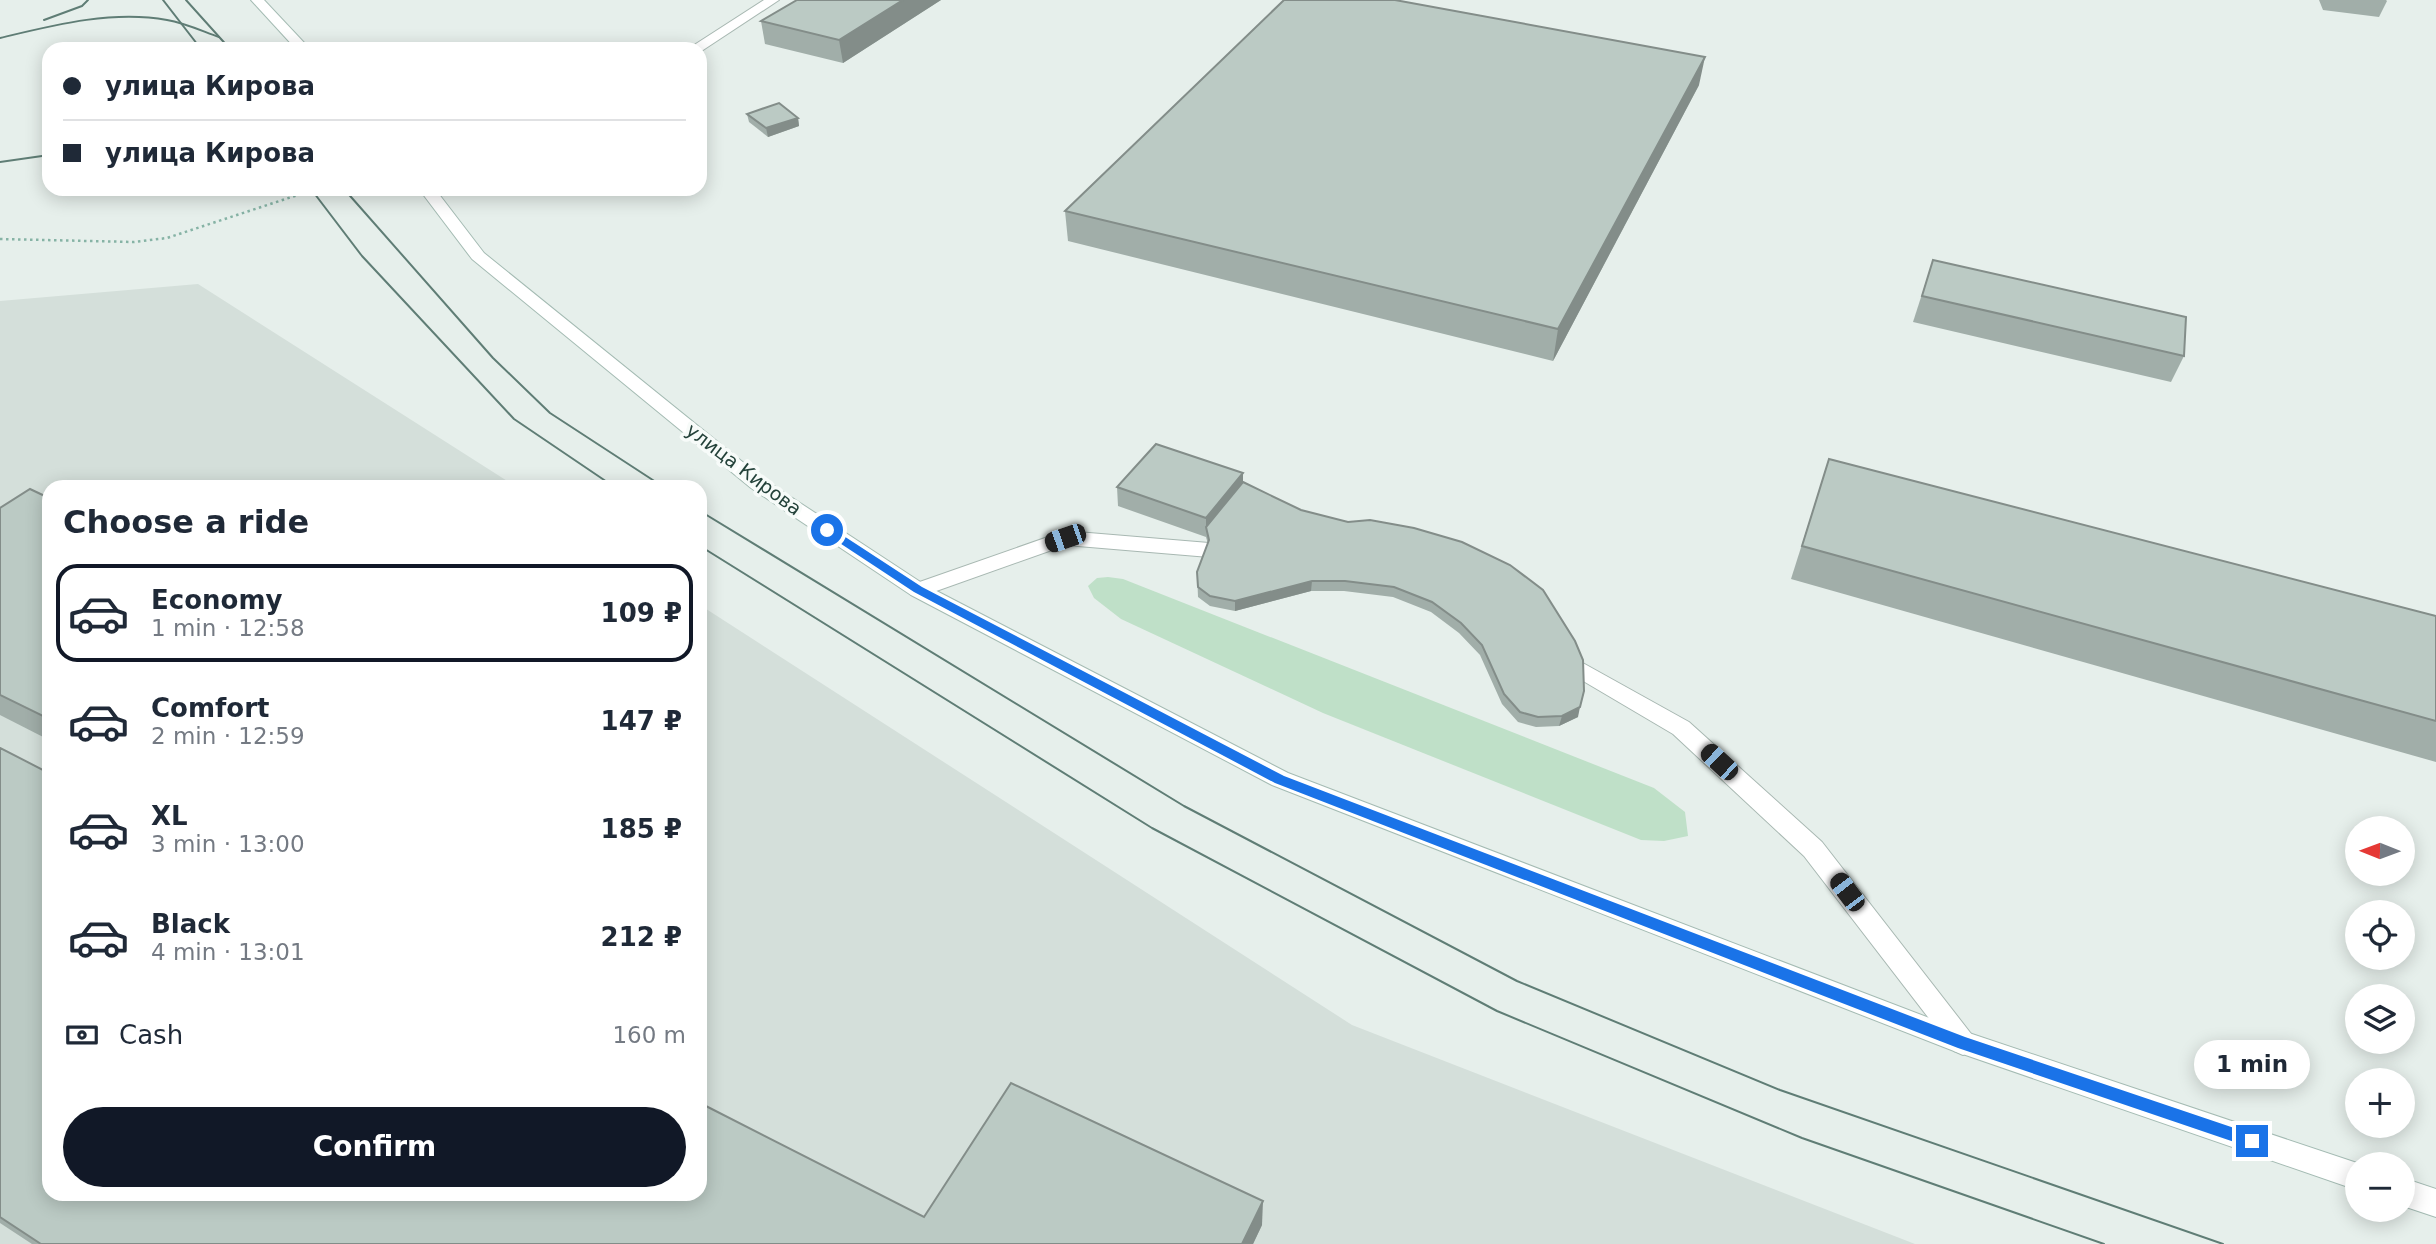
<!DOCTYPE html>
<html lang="en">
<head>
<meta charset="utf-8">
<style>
  :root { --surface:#fff; --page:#f2f2f3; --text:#1f2937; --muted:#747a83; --line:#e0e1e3; --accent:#111827 }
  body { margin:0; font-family:"DejaVu Sans",sans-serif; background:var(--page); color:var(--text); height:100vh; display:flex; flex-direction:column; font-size:26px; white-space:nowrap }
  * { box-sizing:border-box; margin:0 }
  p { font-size:23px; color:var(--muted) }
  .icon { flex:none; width:38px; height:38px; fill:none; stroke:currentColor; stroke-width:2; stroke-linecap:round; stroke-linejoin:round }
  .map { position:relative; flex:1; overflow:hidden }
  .side { position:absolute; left:42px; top:480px; width:665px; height:721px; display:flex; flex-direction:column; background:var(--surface); border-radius:21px; box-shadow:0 4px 18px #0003 }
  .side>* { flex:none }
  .top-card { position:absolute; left:42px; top:42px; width:665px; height:154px; border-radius:21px; box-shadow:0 4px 18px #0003; display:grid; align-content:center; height:154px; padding:0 21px; background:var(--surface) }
  .needle { width:46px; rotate:271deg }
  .fabs { position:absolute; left:2345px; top:816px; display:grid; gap:14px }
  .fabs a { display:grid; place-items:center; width:70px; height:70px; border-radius:50%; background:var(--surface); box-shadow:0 4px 18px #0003; font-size:35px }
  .end { position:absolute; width:32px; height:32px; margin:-16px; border:9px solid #1a73e8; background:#fff; box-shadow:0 0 0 4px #fff }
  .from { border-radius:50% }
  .bubble { position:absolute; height:49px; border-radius:24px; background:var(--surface); box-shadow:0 4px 18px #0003; font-size:23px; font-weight:800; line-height:49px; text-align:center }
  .car { position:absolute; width:21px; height:42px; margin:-21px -10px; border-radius:9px; box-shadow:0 0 5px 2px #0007; background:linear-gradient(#222 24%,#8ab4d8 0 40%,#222 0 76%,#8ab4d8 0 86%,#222 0) }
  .top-card b { display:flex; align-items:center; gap:24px; height:66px; font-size:26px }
  .top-card b+b { border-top:2px solid var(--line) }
  .top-card i { width:18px; height:18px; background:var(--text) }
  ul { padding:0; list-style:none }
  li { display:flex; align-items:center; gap:21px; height:98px; margin:0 14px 10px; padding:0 7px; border:4px solid transparent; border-radius:21px }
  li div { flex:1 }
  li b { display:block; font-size:26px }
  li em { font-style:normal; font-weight:800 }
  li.active { border-color:var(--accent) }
  li>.icon { width:63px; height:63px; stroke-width:1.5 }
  h2 { padding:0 21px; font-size:32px; line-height:84px }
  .pay { display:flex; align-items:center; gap:18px; height:77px; padding:0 21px; font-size:26px }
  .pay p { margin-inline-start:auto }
  .primary-button { display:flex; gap:14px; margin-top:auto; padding:14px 21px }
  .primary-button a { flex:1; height:80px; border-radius:42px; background:var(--accent); color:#fff; font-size:28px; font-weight:800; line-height:80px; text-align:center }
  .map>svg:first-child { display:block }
  .built { fill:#d4dfda }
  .green { fill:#bfe0c8 }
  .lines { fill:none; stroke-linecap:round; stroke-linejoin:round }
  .lane-casing { stroke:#a8b8b2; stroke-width:2 }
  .street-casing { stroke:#a8b8b2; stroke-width:2 }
  .secondary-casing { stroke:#a4bbb3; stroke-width:2 }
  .path { stroke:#86b3a5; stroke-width:2.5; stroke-dasharray:2.5 3.5; stroke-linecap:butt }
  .lane { fill:#fff; fill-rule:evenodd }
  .street { fill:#fff; fill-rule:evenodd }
  .secondary { fill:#fff; fill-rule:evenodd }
  .tram { stroke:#5f7d75; stroke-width:2 }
  .wall { fill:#a1aea9 }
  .shaded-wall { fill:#838d89 }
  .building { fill:#bbcac4; stroke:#838d89; stroke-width:2 }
  .route { fill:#1a73e8 }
  .labels { text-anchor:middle; stroke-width:7; stroke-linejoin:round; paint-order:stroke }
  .street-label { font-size:19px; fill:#24423a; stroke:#f7fbf9 }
</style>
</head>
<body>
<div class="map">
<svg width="2436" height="1244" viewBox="0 0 2436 1244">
  <rect width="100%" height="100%" fill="#e6efeb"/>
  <path class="built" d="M198 284 515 486H49V1194H700V605L1352 1025 1915 1244H0V301Z"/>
  <path class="green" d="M1108 577 1123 579 1654 788 1685 812 1688 836 1664 841 1641 840 1323 713 1121 619 1094 598 1088 586 1097 578Z"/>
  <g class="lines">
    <defs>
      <g id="lane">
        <path d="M1065 531 1209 543 1216 545 1219 550 1216 555 1209 557 1066 545 925 595H911L908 590 911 585Z"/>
        <path d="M1581 662 1689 722 1822 842 1972 1035 1976 1043 1972 1051 1963 1055 1954 1051 1804 856 1673 734 1573 675 1570 670 1573 665Z"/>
      </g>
      <path id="street" d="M764 0H779L700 52V49H688Z"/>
      <g id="secondary">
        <path d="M251 0H264L310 49H296Z"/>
        <path d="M419 189H435L484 253 765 480 925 585 1288 773 1966 1032 2357 1163V1190L1954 1051 1272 785 911 595 751 488 472 259Z"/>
        <path d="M2403 1178 2436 1189V1217L2403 1206Z"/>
      </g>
    </defs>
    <use href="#lane" class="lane-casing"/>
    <use href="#street" class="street-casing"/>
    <use href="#secondary" class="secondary-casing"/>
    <path class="path" d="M0 239 134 242 167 238 316 189"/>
    <use href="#lane" class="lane"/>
    <use href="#street" class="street"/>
    <use href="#secondary" class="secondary"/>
    <g class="tram">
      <path d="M163 0 201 49"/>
      <path d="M186 0 230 49"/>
      <path d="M44 20 82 6 88 0"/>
      <path d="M0 38C54 25 112 10 167 20 185 23 202 31 219 37"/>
      <path d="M0 162 49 155"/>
      <path d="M311 189 362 256 514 419 613 486"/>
      <path d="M344 189 493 358 550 413 662 486"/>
      <path d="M700 511 1184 806 1517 981 1780 1090 2223 1244"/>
      <path d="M700 546 1152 828 1497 1011 1802 1138 2104 1244"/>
    </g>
  </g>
  <g class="wall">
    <path d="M797 0H941L843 63 765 44 761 21Z"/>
    <path d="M2319 0H2386L2387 1 2379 17 2323 10Z"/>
    <path d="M1699 85 1553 361 1068 241 1065 211Z"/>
    <path d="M747 114 798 118 799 126 768 137 749 122Z"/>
    <path d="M1933 260 2184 356 2171 382 1913 322Z"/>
    <path d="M1829 459 2436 616V762L1791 579Z"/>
    <path d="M1243 473V482L1301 510 1348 522 1578 717 1559 726 1536 727 1518 722 1502 704 1480 655 1459 633 1431 612 1393 597 1344 591H1311L1235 611 1210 606 1198 597 1197 572 1208 544 1206 537 1118 506 1117 487Z"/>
    <path d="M49 498V740L0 715V508Z"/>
    <path d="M0 748 924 1217 1262 1225 1253 1244H32L0 1223Z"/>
  </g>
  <g class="shaded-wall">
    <path d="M903 0H941L843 63 839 40Z"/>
    <path d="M1705 57 1699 85 1553 361 1558 329Z"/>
    <path d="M798 118 799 126 768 137 766 128Z"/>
    <path d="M1243 473V492L1206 527V518Z"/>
    <path d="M1312 581 1311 591 1235 611V601Z"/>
    <path d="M1580 707 1578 717 1559 726 1562 716Z"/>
    <path d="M1263 1201 1262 1225 1253 1244H1242Z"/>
  </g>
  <g class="building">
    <path d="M797 0H903L839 40 761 21Z"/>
    <path d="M1284 0H1395L1705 57 1558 329 1065 211Z"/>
    <path d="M779 103 798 118 766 128 747 114Z"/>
    <path d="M1933 260 2186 317 2184 356 1922 296Z"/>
    <path d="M1156 444 1243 473 1206 518 1117 487Z"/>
    <path d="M1829 459 2436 616V721L1802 546Z"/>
    <path d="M1243 482 1301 510 1348 522 1370 520 1414 528 1462 542 1510 565 1543 590 1575 641 1583 660 1584 691 1580 707 1562 716 1538 717 1520 712 1504 694 1482 645 1461 623 1432 602 1394 587 1345 581H1312L1235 601 1210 596 1198 587 1197 572 1209 540 1206 527Z"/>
    <path d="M30 489 49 498V719L0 695V508Z"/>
    <path d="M0 748 49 773V1194H700V1103L924 1217 1011 1083 1263 1201 1242 1244H41L0 1217Z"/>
  </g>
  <path class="route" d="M823 527H830L922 587 1284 776 1965 1037 2252 1134 2257 1136 2260 1141 2257 1146 2252 1148 1958 1048 1275 783 914 592 823 532Z"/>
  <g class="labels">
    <g class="street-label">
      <text transform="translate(744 469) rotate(37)" y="7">улица Кирова</text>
    </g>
  </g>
</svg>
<div class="fabs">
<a><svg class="needle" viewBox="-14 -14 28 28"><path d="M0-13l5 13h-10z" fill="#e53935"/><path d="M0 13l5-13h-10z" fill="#747a83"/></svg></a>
<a><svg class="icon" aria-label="locate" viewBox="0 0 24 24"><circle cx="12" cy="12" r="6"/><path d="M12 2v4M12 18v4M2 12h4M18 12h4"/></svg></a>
<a><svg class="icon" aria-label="layers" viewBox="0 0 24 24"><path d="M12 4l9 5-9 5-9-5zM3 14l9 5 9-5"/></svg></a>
<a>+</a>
<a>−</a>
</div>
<i class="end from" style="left:827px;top:530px"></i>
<i class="end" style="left:2252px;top:1141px"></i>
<div class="bubble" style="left:2194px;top:1040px;width:116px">1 min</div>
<i class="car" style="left:1065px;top:538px;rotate:251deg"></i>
<i class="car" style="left:1719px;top:762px;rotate:313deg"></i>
<i class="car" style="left:1847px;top:892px;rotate:323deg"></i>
<div class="top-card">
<b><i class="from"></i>улица Кирова</b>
<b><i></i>улица Кирова</b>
</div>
<section class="side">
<h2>Choose a ride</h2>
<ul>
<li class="active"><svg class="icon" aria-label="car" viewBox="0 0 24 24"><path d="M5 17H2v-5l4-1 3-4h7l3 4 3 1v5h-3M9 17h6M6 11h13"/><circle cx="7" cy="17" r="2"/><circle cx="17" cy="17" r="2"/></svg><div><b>Economy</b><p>1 min · 12:58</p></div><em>109 ₽</em></li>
<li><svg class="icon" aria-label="car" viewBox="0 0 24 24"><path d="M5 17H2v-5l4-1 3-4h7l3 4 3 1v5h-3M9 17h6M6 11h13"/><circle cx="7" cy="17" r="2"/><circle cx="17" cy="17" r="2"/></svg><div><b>Comfort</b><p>2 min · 12:59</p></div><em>147 ₽</em></li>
<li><svg class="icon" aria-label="car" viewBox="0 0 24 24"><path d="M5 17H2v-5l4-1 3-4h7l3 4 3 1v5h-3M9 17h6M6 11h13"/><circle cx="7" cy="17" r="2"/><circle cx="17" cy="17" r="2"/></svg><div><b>XL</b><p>3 min · 13:00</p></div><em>185 ₽</em></li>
<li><svg class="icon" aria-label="car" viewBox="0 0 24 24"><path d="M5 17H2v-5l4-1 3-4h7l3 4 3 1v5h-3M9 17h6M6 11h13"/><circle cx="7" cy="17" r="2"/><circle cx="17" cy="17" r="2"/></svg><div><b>Black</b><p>4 min · 13:01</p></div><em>212 ₽</em></li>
</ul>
<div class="pay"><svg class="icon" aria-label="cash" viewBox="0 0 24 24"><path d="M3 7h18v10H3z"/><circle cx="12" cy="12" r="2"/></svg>Cash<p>160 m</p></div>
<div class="primary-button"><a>Confirm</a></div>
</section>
</div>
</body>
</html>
